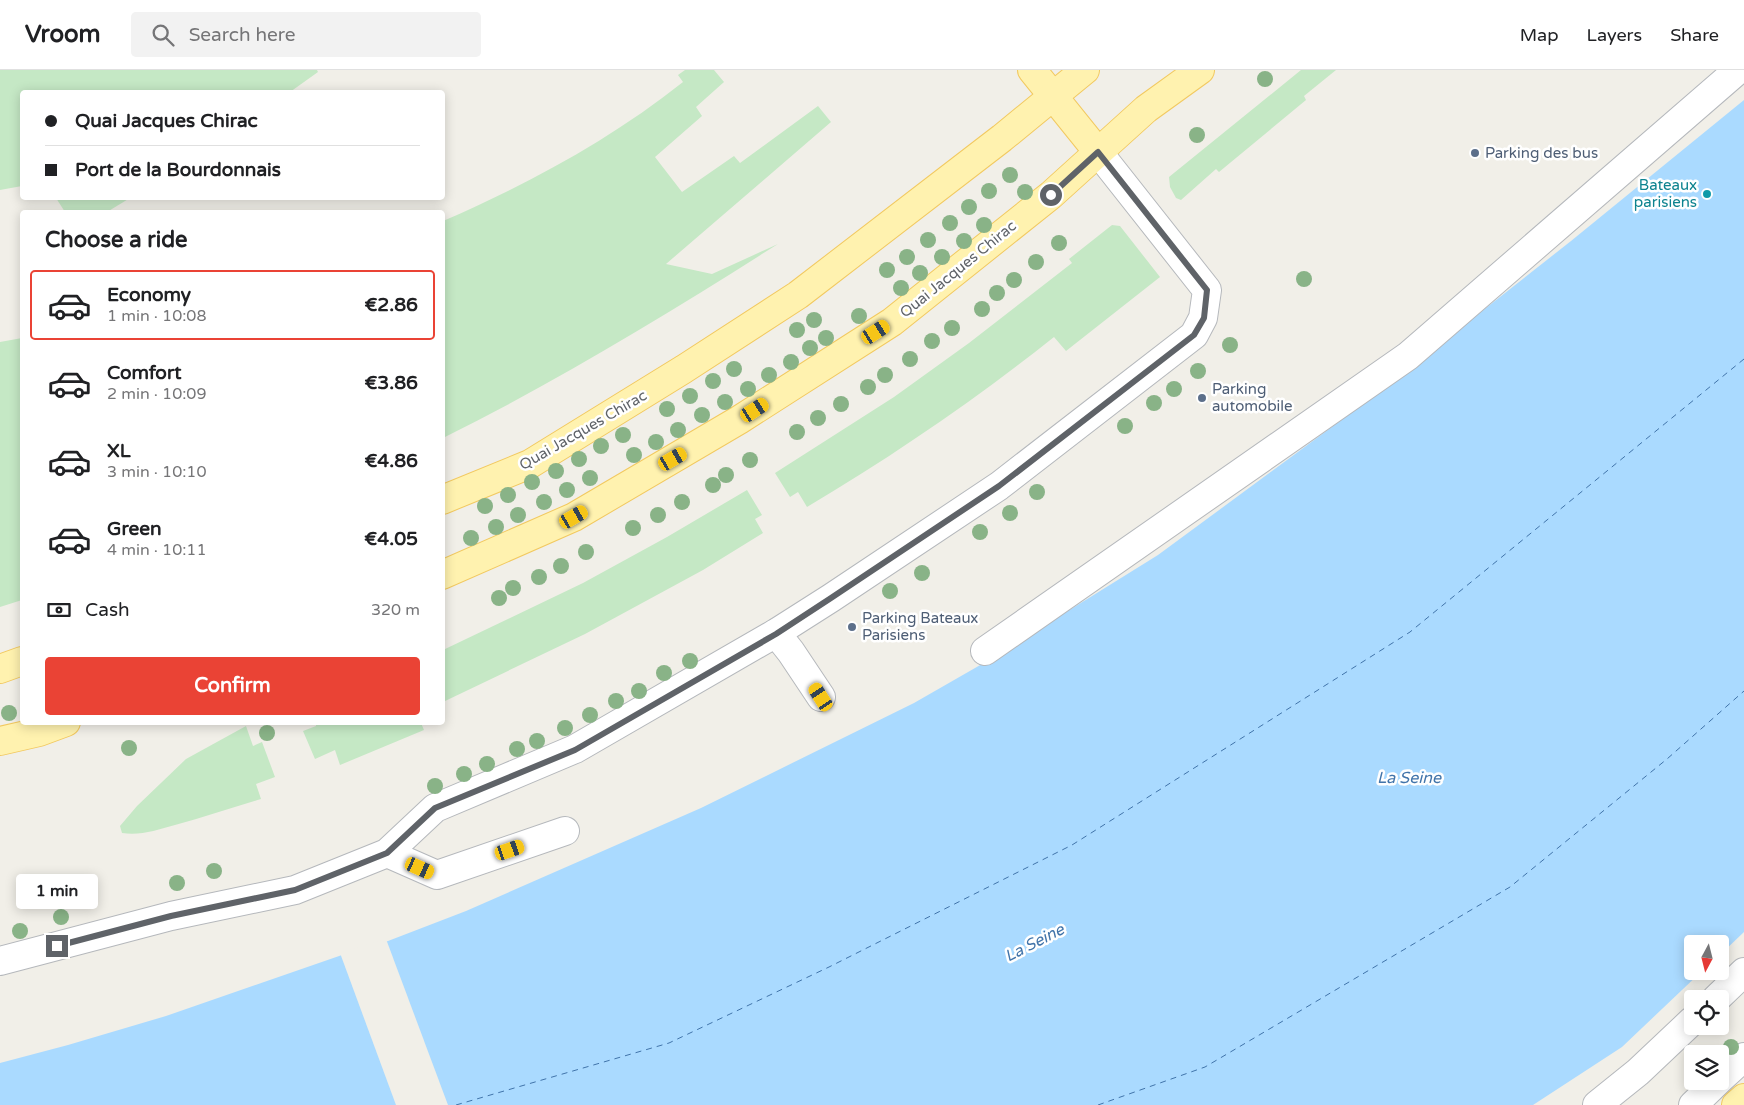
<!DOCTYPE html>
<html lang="en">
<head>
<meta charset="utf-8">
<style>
  :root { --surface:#fff; --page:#f2f2f2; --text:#202124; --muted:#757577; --line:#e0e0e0; --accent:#ea4335 }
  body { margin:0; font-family:"Varela Round",sans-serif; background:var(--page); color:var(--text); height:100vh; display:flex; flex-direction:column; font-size:19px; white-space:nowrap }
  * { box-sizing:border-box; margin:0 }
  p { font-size:16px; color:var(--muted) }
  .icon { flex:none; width:28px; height:28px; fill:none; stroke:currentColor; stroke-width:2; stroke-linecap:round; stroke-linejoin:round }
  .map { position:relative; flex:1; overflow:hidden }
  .side { position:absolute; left:20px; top:140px; width:425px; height:515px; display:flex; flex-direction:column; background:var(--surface); border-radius:5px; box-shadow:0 2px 12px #0003 }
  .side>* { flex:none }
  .banner { position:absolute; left:20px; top:20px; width:425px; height:110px; border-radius:5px; box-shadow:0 2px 12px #0003; display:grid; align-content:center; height:110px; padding:0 25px; background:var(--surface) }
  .needle { width:32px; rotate:187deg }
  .fabs { position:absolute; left:1684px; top:865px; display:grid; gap:10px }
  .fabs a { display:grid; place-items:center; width:45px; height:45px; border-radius:5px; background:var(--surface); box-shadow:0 2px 12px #0003; font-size:25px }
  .end { position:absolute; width:22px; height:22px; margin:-11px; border:6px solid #5f6368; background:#fff; box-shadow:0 0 0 2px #fff }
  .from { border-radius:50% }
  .bubble { position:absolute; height:35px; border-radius:5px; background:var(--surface); box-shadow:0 2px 12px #0003; font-size:16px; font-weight:700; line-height:35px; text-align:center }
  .car { position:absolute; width:15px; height:30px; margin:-15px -8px; border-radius:6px; box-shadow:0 0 4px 1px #0007; background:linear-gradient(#f5c518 24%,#345 0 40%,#f5c518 0 76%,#345 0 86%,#f5c518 0) }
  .banner b { display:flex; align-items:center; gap:18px; height:48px; font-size:19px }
  .banner b+b { border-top:1px solid var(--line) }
  .banner i { width:12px; height:12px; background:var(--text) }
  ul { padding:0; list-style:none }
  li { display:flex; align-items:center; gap:15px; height:70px; margin:0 10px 8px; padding:0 15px; border:2px solid transparent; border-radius:5px }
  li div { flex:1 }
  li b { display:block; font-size:19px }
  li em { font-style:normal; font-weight:700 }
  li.selected { border-color:var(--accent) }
  li>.icon { width:45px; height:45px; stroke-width:1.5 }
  h2 { padding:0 25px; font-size:22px; line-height:60px }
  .pay { display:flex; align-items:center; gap:12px; height:55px; padding:0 25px; font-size:19px }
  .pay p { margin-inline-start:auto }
  .cta { display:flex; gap:10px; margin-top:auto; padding:10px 25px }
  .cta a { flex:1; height:58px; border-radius:5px; background:var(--accent); color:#fff; font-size:20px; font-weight:700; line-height:58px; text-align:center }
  header { display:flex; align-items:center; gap:30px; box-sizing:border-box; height:70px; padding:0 25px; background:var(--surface); border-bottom:1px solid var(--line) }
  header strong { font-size:24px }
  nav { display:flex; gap:28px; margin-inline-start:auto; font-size:18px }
  .search { width:350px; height:45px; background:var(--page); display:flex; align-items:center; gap:12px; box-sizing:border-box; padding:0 18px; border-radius:5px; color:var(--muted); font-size:19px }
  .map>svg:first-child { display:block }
  .green { fill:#c5e8c5 }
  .water { fill:#aadaff }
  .pier { fill:#f1efe8 }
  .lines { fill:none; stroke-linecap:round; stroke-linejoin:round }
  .ferry { stroke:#4174aa; stroke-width:1; stroke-dasharray:6 5; stroke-linecap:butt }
  .minor-casing { stroke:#b5b8bc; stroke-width:30 }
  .major-casing { stroke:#f2c960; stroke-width:30 }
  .minor { stroke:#fff; stroke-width:28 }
  .major { stroke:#fff2af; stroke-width:28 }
  .tree { fill:#89b387 }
  .route { stroke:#5f6368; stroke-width:6 }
  .service-dot { fill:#5c6f8a; stroke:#fff; stroke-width:2 }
  .culture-dot { fill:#0f9aa8; stroke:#fff; stroke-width:2 }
  .labels { text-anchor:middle; stroke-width:5; stroke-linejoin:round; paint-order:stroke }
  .service-label { font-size:15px; fill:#4e5e75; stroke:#fff; text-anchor:start }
  .culture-label { font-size:15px; fill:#0d838f; stroke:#fff; text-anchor:end }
  .street-label { font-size:15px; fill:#5f6368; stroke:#fff }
  .water-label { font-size:16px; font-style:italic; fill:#4174aa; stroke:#fff }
</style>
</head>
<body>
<header>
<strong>Vroom</strong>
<div class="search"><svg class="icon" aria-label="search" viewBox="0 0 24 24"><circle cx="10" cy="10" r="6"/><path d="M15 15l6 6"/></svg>Search here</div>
<nav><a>Map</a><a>Layers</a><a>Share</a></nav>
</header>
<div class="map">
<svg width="1744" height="1035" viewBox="0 0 1744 1035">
  <rect width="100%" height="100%" fill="#f1efe8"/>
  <g class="green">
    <path d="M0 0H317L318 2 290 22H22V116L0 120Z"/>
    <path d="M685 0H714L724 12 696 37 702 46 655 87 682 122 734 86 740 93 818 36 831 52 666 194 712 204 778 174C669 243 558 311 443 368V151C528 114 610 70 683 12L678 5Z"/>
    <path d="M1301 0H1336L1304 26 1306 30 1219 102 1216 99 1181 130 1176 128 1170 117 1169 107Z"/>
    <path d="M56 128H130L107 142H65Z"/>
    <path d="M1112 155 1120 156 1160 207 1066 281 1054 267C975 330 893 386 807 437L798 422 790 427 775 403 894 327 969 273 1072 193 1069 189Z"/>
    <path d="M22 268V530L0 537V272Z"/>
    <path d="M747 420 762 445 755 449 763 463 703 500 585 564 443 632V580L583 513 667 467Z"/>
    <path d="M316 652 421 653 424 660 340 695 335 680 315 689 303 661 316 656Z"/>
    <path d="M246 656 253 676 262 672 275 707 256 714 261 729C232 738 204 747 175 755 157 760 140 766 122 763L120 756 137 736 186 689Z"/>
  </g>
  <path class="water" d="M1744 30V862L1720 885V874H1692V901H1702L1622 977 1533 1035H0V993L68 975 166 946 342 885 388 871 466 841 701 738 914 633 989 590 1158 485 1374 326 1571 171Z"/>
  <path class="pier" d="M386 869 448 1035H396L340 883Z"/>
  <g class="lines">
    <g class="ferry">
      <path d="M456 1035 669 973 829 897 1072 775 1410 562 1744 289"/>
      <path d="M1098 1035 1205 997 1510 817 1667 689 1744 621"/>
    </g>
    <defs>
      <g id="minor">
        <path d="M776 563 791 582 821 627"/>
        <path d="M985 581 1408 286 1738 0"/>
        <path d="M387 783 437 805 565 761"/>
        <path d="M0 891 171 846 295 820 387 783 435 738 575 679 776 563 831 528 999 416 1194 265 1203 248 1207 220 1098 82"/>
        <path d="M1716 929 1744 902"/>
        <path d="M1720 1009 1744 987"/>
        <path d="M1597 1035 1638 1002 1692 951"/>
        <path d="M1693 1035 1718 1011"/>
      </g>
      <g id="major">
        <path d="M1032 0 1098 82"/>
        <path d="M442 430 530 394 684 299 798 225 1002 68 1085 0"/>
        <path d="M442 505 574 447 739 350 892 252 1051 125 1146 39 1200 0"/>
        <path d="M0 599 22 591"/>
        <path d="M0 671 39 662 66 652"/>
        <path d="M1736 1035 1744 1028"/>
      </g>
    </defs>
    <use href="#minor" class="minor-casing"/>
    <use href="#major" class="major-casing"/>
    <use href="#minor" class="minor"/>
    <use href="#major" class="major"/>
  </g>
  <g class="tree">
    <circle cx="1265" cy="9" r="8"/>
    <circle cx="1197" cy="65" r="8"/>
    <circle cx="1010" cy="105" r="8"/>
    <circle cx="989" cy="121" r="8"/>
    <circle cx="1025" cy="122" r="8"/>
    <circle cx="969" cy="137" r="8"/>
    <circle cx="950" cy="153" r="8"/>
    <circle cx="984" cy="155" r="8"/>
    <circle cx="928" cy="170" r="8"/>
    <circle cx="964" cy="171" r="8"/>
    <circle cx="1059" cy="173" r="8"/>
    <circle cx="907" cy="187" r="8"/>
    <circle cx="942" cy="187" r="8"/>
    <circle cx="1036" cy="192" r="8"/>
    <circle cx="887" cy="200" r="8"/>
    <circle cx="920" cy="203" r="8"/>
    <circle cx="1304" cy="209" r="8"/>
    <circle cx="1014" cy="210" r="8"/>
    <circle cx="901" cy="218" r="8"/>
    <circle cx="997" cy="223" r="8"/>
    <circle cx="982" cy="239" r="8"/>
    <circle cx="859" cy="246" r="8"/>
    <circle cx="814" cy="250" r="8"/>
    <circle cx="952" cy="258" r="8"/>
    <circle cx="797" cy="260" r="8"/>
    <circle cx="826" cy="268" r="8"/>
    <circle cx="932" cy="271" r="8"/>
    <circle cx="1230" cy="275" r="8"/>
    <circle cx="810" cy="278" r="8"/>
    <circle cx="910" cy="289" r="8"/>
    <circle cx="791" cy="292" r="8"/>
    <circle cx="734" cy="299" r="8"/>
    <circle cx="1198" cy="301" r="8"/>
    <circle cx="769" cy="305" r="8"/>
    <circle cx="885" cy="305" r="8"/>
    <circle cx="713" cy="311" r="8"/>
    <circle cx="868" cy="317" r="8"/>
    <circle cx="748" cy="319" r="8"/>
    <circle cx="1174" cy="319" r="8"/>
    <circle cx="690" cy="326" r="8"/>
    <circle cx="725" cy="332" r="8"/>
    <circle cx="1154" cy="333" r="8"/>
    <circle cx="841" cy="334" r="8"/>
    <circle cx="667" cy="339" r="8"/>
    <circle cx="702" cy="345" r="8"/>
    <circle cx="818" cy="348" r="8"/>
    <circle cx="1125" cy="356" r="8"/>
    <circle cx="678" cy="360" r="8"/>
    <circle cx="797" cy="362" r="8"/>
    <circle cx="623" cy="365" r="8"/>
    <circle cx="656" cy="372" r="8"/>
    <circle cx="601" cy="376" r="8"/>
    <circle cx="634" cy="385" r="8"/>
    <circle cx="579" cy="389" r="8"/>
    <circle cx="750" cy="390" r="8"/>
    <circle cx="556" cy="401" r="8"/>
    <circle cx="726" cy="405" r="8"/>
    <circle cx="590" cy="408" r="8"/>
    <circle cx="532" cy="412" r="8"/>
    <circle cx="713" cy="415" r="8"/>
    <circle cx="567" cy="420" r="8"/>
    <circle cx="1037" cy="422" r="8"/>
    <circle cx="508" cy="425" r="8"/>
    <circle cx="544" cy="432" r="8"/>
    <circle cx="682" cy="432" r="8"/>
    <circle cx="485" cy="436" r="8"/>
    <circle cx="1010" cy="443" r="8"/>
    <circle cx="518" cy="445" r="8"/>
    <circle cx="658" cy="445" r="8"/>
    <circle cx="496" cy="457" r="8"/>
    <circle cx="633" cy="458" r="8"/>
    <circle cx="980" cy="462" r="8"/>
    <circle cx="471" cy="468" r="8"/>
    <circle cx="586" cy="482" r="8"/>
    <circle cx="561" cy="496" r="8"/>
    <circle cx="922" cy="503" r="8"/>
    <circle cx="539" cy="507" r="8"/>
    <circle cx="513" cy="518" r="8"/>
    <circle cx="890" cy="521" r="8"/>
    <circle cx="499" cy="528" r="8"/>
    <circle cx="690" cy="591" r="8"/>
    <circle cx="664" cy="603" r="8"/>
    <circle cx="639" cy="621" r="8"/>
    <circle cx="616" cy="631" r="8"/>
    <circle cx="9" cy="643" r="8"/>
    <circle cx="590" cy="645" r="8"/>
    <circle cx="565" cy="658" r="8"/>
    <circle cx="267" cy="663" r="8"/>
    <circle cx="537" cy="671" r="8"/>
    <circle cx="129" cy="678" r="8"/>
    <circle cx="517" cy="679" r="8"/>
    <circle cx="487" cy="694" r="8"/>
    <circle cx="464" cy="704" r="8"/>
    <circle cx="435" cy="716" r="8"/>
    <circle cx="214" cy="801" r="8"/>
    <circle cx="177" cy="813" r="8"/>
    <circle cx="61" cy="847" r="8"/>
    <circle cx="20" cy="861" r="8"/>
    <circle cx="1731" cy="977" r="8"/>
  </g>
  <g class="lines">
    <path class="route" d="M57 876 171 846 295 820 387 783 435 738 575 680 776 564 831 528 999 416 1194 265 1204 248 1207 220 1098 82 1051 125"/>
  </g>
  <g class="service-dot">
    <circle cx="1475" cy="83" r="5"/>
    <circle cx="1202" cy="328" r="5"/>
    <circle cx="852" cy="557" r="5"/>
  </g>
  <circle class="culture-dot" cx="1707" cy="124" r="5"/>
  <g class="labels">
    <g class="service-label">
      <text x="1485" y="88">Parking des bus</text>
      <text x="1212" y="324">Parking<tspan x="1212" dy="17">automobile</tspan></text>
      <text x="862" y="553">Parking Bateaux<tspan x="862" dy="17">Parisiens</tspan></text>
    </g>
    <g class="culture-label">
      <text x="1697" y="120">Bateaux<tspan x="1697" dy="17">parisiens</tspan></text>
    </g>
    <g class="street-label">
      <text transform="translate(958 199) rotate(-39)" y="5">Quai Jacques Chirac</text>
      <text transform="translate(583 360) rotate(-30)" y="5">Quai Jacques Chirac</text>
    </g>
    <g class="water-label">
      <text x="1409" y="713">La Seine</text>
      <text transform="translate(1034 872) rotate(-27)" y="6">La Seine</text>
    </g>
  </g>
</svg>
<div class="fabs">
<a><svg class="needle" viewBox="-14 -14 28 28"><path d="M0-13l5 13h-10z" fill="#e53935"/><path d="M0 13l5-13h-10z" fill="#757577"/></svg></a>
<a><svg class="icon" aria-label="locate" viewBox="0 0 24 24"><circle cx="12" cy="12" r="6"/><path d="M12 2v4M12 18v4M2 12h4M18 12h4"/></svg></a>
<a><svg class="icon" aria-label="layers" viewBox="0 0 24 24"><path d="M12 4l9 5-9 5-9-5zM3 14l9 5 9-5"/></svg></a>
</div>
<i class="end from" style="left:1051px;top:125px"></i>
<i class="end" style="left:57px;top:876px"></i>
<div class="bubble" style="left:16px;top:804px;width:82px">1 min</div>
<i class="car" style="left:876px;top:262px;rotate:57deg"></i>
<i class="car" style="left:755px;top:340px;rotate:57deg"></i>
<i class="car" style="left:673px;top:389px;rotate:60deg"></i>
<i class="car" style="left:574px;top:447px;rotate:60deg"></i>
<i class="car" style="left:821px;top:627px;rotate:327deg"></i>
<i class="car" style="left:510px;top:780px;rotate:71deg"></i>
<i class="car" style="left:420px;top:798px;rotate:114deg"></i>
<div class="banner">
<b><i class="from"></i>Quai Jacques Chirac</b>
<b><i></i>Port de la Bourdonnais</b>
</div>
<section class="side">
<h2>Choose a ride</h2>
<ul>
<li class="selected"><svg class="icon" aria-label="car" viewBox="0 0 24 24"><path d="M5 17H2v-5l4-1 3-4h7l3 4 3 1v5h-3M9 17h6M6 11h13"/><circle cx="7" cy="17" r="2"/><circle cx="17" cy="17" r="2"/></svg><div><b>Economy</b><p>1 min · 10:08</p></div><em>€2.86</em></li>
<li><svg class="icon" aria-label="car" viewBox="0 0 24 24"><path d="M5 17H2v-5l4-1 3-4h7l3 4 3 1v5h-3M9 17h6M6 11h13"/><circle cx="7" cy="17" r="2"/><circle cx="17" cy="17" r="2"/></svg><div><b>Comfort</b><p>2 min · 10:09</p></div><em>€3.86</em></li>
<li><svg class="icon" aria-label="car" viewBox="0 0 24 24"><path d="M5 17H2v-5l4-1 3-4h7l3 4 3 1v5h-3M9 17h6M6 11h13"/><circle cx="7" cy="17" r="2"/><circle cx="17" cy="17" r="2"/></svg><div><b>XL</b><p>3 min · 10:10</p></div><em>€4.86</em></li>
<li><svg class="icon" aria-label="car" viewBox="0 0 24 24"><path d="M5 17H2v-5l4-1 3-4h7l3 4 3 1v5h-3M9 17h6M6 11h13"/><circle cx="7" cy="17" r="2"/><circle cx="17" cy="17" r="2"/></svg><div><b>Green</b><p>4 min · 10:11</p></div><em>€4.05</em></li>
</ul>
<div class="pay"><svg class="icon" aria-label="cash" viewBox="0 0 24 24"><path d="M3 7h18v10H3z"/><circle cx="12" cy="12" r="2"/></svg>Cash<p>320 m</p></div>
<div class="cta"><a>Confirm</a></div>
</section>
</div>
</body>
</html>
